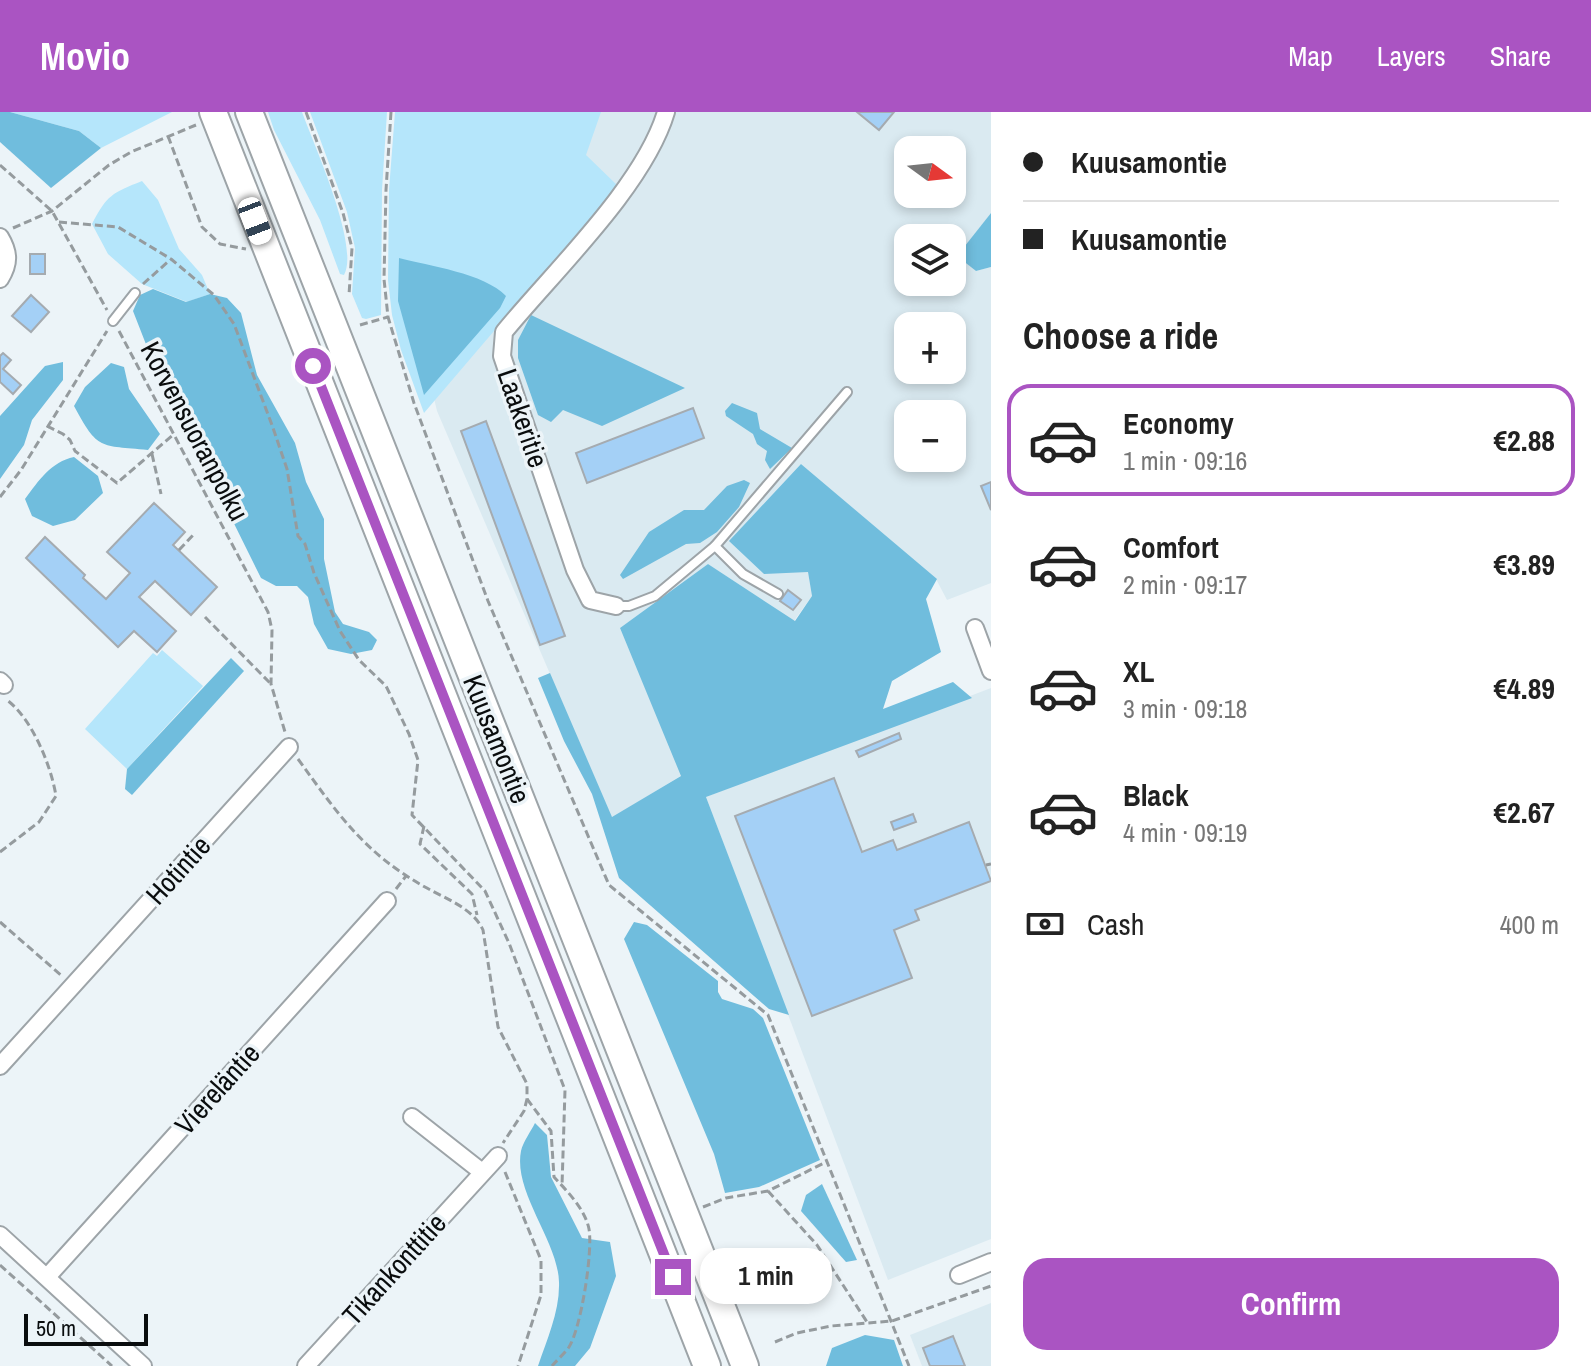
<!DOCTYPE html>
<html lang="en">
<head>
<meta charset="utf-8">
<style>
  :root { --surface:#fff; --page:#f6f6f6; --text:#222; --muted:#767676; --line:#e0e0e0; --accent:#aa54c2 }
  body { margin:0; font-family:"Archivo Narrow",sans-serif; background:var(--page); color:var(--text); height:100vh; display:flex; flex-direction:column; font-size:30px; white-space:nowrap }
  * { box-sizing:border-box; margin:0 }
  p { font-size:26px; color:var(--muted) }
  .icon { flex:none; width:44px; height:44px; fill:none; stroke:currentColor; stroke-width:2; stroke-linecap:round; stroke-linejoin:round }
  .map { position:relative; flex:1; overflow:hidden }
  .drawer { display:flex; flex-direction:column; background:var(--surface); width:600px }
  .drawer>* { flex:none }
  .banner { display:grid; align-content:center; height:176px; padding:0 32px; background:var(--surface) }
  .needle { width:52px; rotate:105deg }
  .controls { position:absolute; left:894px; top:24px; display:grid; gap:16px }
  .controls a { display:grid; place-items:center; width:72px; height:72px; border-radius:16px; background:var(--surface); box-shadow:0 4px 12px #0003; font-size:40px }
  .scale { position:absolute; left:24px; bottom:20px; width:124px; box-sizing:border-box; padding-left:8px; border:4px solid #0a0d0e; border-top:0; font-size:22px; line-height:28px; white-space:nowrap; color:#0a0d0e; -webkit-text-stroke:6px #ecf4f8; paint-order:stroke }
  .end { position:absolute; width:36px; height:36px; margin:-18px; border:10px solid #aa54c2; background:#fff; box-shadow:0 0 0 4px #fff }
  .from { border-radius:50% }
  .bubble { position:absolute; height:56px; border-radius:24px; background:var(--surface); box-shadow:0 4px 12px #0003; font-size:26px; font-weight:700; line-height:56px; text-align:center }
  .car { position:absolute; width:24px; height:48px; margin:-24px -12px; border-radius:10px; box-shadow:0 0 6px 2px #0007; background:linear-gradient(#fff 24%,#345 0 40%,#fff 0 76%,#345 0 86%,#fff 0) }
  .banner b { display:flex; align-items:center; gap:28px; height:76px; font-size:30px }
  .banner b+b { border-top:2px solid var(--line) }
  .banner i { width:20px; height:20px; background:var(--text) }
  ul { padding:0; list-style:none }
  li { display:flex; align-items:center; gap:24px; height:112px; margin:0 16px 12px; padding:0 16px; border:4px solid transparent; border-radius:24px }
  li div { flex:1 }
  li b { display:block; font-size:30px }
  li em { font-style:normal; font-weight:700 }
  li.current { border-color:var(--accent) }
  li>.icon { width:72px; height:72px; stroke-width:1.5 }
  h2 { padding:0 32px; font-size:36px; line-height:96px }
  .pay { display:flex; align-items:center; gap:20px; height:88px; padding:0 32px; font-size:30px }
  .pay p { margin-inline-start:auto }
  .action { display:flex; gap:16px; margin-top:auto; padding:16px 32px }
  .action a { flex:1; height:92px; border-radius:24px; background:var(--accent); color:#fff; font-size:32px; font-weight:700; line-height:92px; text-align:center }
  header { display:flex; align-items:center; gap:48px; box-sizing:border-box; height:112px; padding:0 40px; background:var(--accent); color:#fff }
  header strong { font-size:38px }
  nav { display:flex; gap:44px; margin-inline-start:auto; font-size:28px }
  main { display:flex; flex:1; min-height:0 }
  .map>svg:first-child { display:block }
  .built { fill:#daeaf1; fill-rule:evenodd }
  .green { fill:#b5e6fb }
  .forest { fill:#70bddd }
  .building { fill:#a4d0f6; stroke:#a5abb0; stroke-width:2 }
  .lines { fill:none; stroke-linecap:round; stroke-linejoin:round }
  .service-casing { stroke:#9da4a8; stroke-width:12 }
  .minor-casing { stroke:#9da4a8; stroke-width:20 }
  .trunk-casing { stroke:#9da4a8; stroke-width:30 }
  .path { stroke:#959b9e; stroke-width:3; stroke-dasharray:8 4; stroke-linecap:butt }
  .service { stroke:#fff; stroke-width:8 }
  .minor { stroke:#fff; stroke-width:16 }
  .trunk { stroke:#fff; stroke-width:26 }
  .route { stroke:#aa54c2; stroke-width:10 }
  .labels { text-anchor:middle; stroke-width:7; stroke-linejoin:round; paint-order:stroke }
  .street-label { font-size:28px; fill:#0a0d0e; stroke:#ecf4f8 }
</style>
</head>
<body>
<header>
<strong>Movio</strong>
<nav><a>Map</a><a>Layers</a><a>Share</a></nav>
</header>
<main>
<div class="map">
<svg width="991" height="1254" viewBox="0 0 991 1254">
  <rect width="100%" height="100%" fill="#ecf4f8"/>
  <g class="built">
    <path d="M595 0H991V101L958 144 976 159 991 155V471L947 488 936 467 801 352 764 461 808 459 812 484 794 509 708 452 620 516 682 663 612 706 437 299 432 278 579 49ZM908 38H952V82H908ZM908 126H952V170H908ZM908 214H952V258H908ZM908 302H952V346H908Z"/>
    <path d="M991 576V1127L888 1168 706 685Z"/>
    <path d="M991 1191V1254H922L910 1223Z"/>
  </g>
  <g class="green">
    <path d="M10 0H172L101 36 79 19Z"/>
    <path d="M268 0H302C314 33 360 134 344 163L340 162 320 108 274 18Z"/>
    <path d="M310 0H387L382 78 381 203 366 207 362 206 352 182 355 136 347 100Z"/>
    <path d="M395 0H601L586 43 618 74 424 301 401 238 392 203 388 168 389 78Z"/>
    <path d="M142 69 158 88 179 137 202 163 210 182 187 190 142 172 108 142 92 112C107 83 112 81 142 69Z"/>
    <path d="M162 538 203 574 127 657 85 617 153 541 157 544Z"/>
  </g>
  <g class="forest">
    <path d="M0 0H10L79 19 101 36 51 76 0 30Z"/>
    <path d="M991 101V155L976 159 957 144Z"/>
    <path d="M399 146C429 154 484 161 506 184L500 196 424 283 398 189Z"/>
    <path d="M153 177 186 190 210 182 227 186 241 201 257 263 295 331 306 370 324 407V447L335 500 343 512 369 520 377 528 372 538 351 542 328 537 314 512 308 485 297 474H276L261 466 149 240 133 199 140 183Z"/>
    <path d="M531 203 685 276 602 314 563 298 551 310 538 303 518 246V228Z"/>
    <path d="M63 250V268L32 308 24 333 0 367V304L45 254Z"/>
    <path d="M111 251 124 255 129 277 160 322 148 338C100 333 98 339 74 294L85 275Z"/>
    <path d="M732 291 757 301 760 317 792 336 770 357 765 348 767 339 757 332 753 322 726 304 725 299Z"/>
    <path d="M74 345 98 364 103 381 75 408 53 414 32 404 25 387C39 368 51 350 74 345Z"/>
    <path d="M801 352 937 467 926 487 941 540 892 569 883 597 953 570 972 586 706 685 789 903 769 897 619 766 592 682 564 629 538 566 550 561 612 705 681 664 620 516 708 452 795 509 812 484 808 460 764 462 729 429Z"/>
    <path d="M744 368 750 371 739 395 717 420 700 431 686 432 623 467 620 463 649 420 684 398H704L727 374Z"/>
    <path d="M231 546 244 559 132 683 125 677 127 657Z"/>
    <path d="M634 810 647 813 718 869V880L722 887 753 897 763 906 820 1048 759 1075 725 1081 714 1042 624 827Z"/>
    <path d="M535 1011 547 1023 551 1065 582 1126 610 1130 616 1164 590 1236 575 1254H538C547 1227 560 1199 559 1170 558 1129 513 1080 521 1039 523 1030 531 1019 535 1011Z"/>
    <path d="M822 1072 857 1148 846 1150 801 1099 806 1083Z"/>
    <path d="M865 1223 894 1228 903 1254H826L832 1236Z"/>
  </g>
  <g class="building">
    <path d="M857 0H894L879 18Z"/>
    <rect x="30" y="142" width="15" height="20"/>
    <path d="M31 183 49 200 31 220 12 204Z"/>
    <path d="M3 241 11 248 3 257 21 273 13 282 0 270V244Z"/>
    <path d="M693 296 704 326 587 371 576 341Z"/>
    <path d="M486 309 565 524 540 533 461 319Z"/>
    <path d="M991 370V398L981 374Z"/>
    <path d="M154 391 185 420 173 433 217 475 191 503 155 469 139 485 176 519 157 540 134 519 118 535 26 446 45 425 85 463 83 466 106 487 130 461 107 440Z"/>
    <path d="M788 478 801 488 793 498 780 489Z"/>
    <path d="M899 621 901 627 859 645 856 639Z"/>
    <path d="M834 666 862 740 893 728 897 738 969 710 991 769 915 798 919 808 894 818 912 866 812 904 735 704Z"/>
    <path d="M913 702 916 710 894 718 891 710Z"/>
    <path d="M953 1224 965 1254H930L923 1236Z"/>
  </g>
  <g class="lines">
    <defs>
      <g id="service">
        <path d="M113 209 135 181"/>
        <path d="M715 434 743 462 778 482"/>
        <path d="M616 494H629L655 484 715 434 847 280"/>
      </g>
      <g id="minor">
        <path d="M0 125C9 140 10 151 0 167"/>
        <path d="M616 494 590 488 575 458 502 244 504 220C554 159 644 74 666 0"/>
        <path d="M975 516 991 559"/>
        <path d="M0 569 4 573"/>
        <path d="M0 954 289 635"/>
        <path d="M412 1005 482 1060"/>
        <path d="M0 1123 143 1254"/>
        <path d="M959 1163 991 1150"/>
        <path d="M47 1165 387 789"/>
        <path d="M306 1254 498 1044"/>
      </g>
      <g id="trunk">
        <path d="M213 0 707 1254"/>
        <path d="M249 0 745 1254"/>
      </g>
    </defs>
    <use href="#service" class="service-casing"/>
    <use href="#minor" class="minor-casing"/>
    <use href="#trunk" class="trunk-casing"/>
    <g class="path">
      <path d="M306 0 343 101 352 136 349 183"/>
      <path d="M391 0 386 78 384 167 388 205 414 291 488 489 609 773 768 903 909 1254"/>
      <path d="M168 24 202 115 220 132 246 137"/>
      <path d="M0 53 52 99 107 198"/>
      <path d="M59 110 118 115 171 147 214 183 234 212 272 313 287 357 298 424 305 432 314 461 340 519 359 548 386 574 409 622 418 648 412 703 485 779 509 831 565 978 562 1074"/>
      <path d="M13 116 52 99 109 53 131 40 196 13"/>
      <path d="M143 172 170 148"/>
      <path d="M360 213 388 205"/>
      <path d="M119 219 268 500 272 518 271 572 285 620"/>
      <path d="M47 314 63 322 70 328 75 339 117 371 174 322"/>
      <path d="M152 342 161 382"/>
      <path d="M0 385 21 358 107 219"/>
      <path d="M179 438 194 422"/>
      <path d="M205 505 271 572"/>
      <path d="M298 647C338 702 364 741 425 775 446 787 473 796 483 818L498 915 527 972V987L524 999 503 1031"/>
      <path d="M424 714 420 732 472 782 477 803"/>
      <path d="M0 740 39 710 56 684C51 653 32 607 7 588"/>
      <path d="M986 753 991 752"/>
      <path d="M396 777 406 764"/>
      <path d="M0 810 62 864"/>
      <path d="M527 987 551 1019 554 1065C567 1079 585 1097 589 1117 593 1140 581 1216 569 1235 564 1242 557 1248 552 1254"/>
      <path d="M505 1060 541 1148V1183L518 1254"/>
      <path d="M768 1079 817 1133 867 1210"/>
      <path d="M703 1095 726 1086 768 1079 826 1050"/>
      <path d="M0 1153 112 1254"/>
      <path d="M775 1230 797 1221 831 1214 892 1209 991 1174"/>
    </g>
    <use href="#service" class="service"/>
    <use href="#minor" class="minor"/>
    <use href="#trunk" class="trunk"/>
  </g>
  <g class="lines">
    <path class="route" d="M313 254 673 1165"/>
  </g>
  <g class="labels">
    <g class="street-label">
      <text transform="translate(523 306) rotate(71)" y="10">Laakeritie</text>
      <text transform="translate(195 319) rotate(62)" y="10">Korvensuoranpolku</text>
      <text transform="translate(497 627) rotate(68)" y="10">Kuusamontie</text>
      <text transform="translate(178 758) rotate(-48)" y="10">Hotintie</text>
      <text transform="translate(217 977) rotate(-48)" y="10">Viereläntie</text>
      <text transform="translate(394 1157) rotate(-48)" y="10">Tikankonttitie</text>
    </g>
  </g>
</svg>
<div class="controls">
<a><svg class="needle" viewBox="-14 -14 28 28"><path d="M0-13l5 13h-10z" fill="#e53935"/><path d="M0 13l5-13h-10z" fill="#767676"/></svg></a>
<a><svg class="icon" aria-label="layers" viewBox="0 0 24 24"><path d="M12 4l9 5-9 5-9-5zM3 14l9 5 9-5"/></svg></a>
<a>+</a>
<a>−</a>
</div>
<div class="scale">50 m</div>
<i class="end from" style="left:313px;top:254px"></i>
<i class="end" style="left:673px;top:1165px"></i>
<div class="bubble" style="left:700px;top:1136px;width:132px">1 min</div>
<i class="car" style="left:255px;top:109px;rotate:159deg"></i>
</div>
<section class="drawer">
<div class="banner">
<b><i class="from"></i>Kuusamontie</b>
<b><i></i>Kuusamontie</b>
</div>
<h2>Choose a ride</h2>
<ul>
<li class="current"><svg class="icon" aria-label="car" viewBox="0 0 24 24"><path d="M5 17H2v-5l4-1 3-4h7l3 4 3 1v5h-3M9 17h6M6 11h13"/><circle cx="7" cy="17" r="2"/><circle cx="17" cy="17" r="2"/></svg><div><b>Economy</b><p>1 min · 09:16</p></div><em>€2.88</em></li>
<li><svg class="icon" aria-label="car" viewBox="0 0 24 24"><path d="M5 17H2v-5l4-1 3-4h7l3 4 3 1v5h-3M9 17h6M6 11h13"/><circle cx="7" cy="17" r="2"/><circle cx="17" cy="17" r="2"/></svg><div><b>Comfort</b><p>2 min · 09:17</p></div><em>€3.89</em></li>
<li><svg class="icon" aria-label="car" viewBox="0 0 24 24"><path d="M5 17H2v-5l4-1 3-4h7l3 4 3 1v5h-3M9 17h6M6 11h13"/><circle cx="7" cy="17" r="2"/><circle cx="17" cy="17" r="2"/></svg><div><b>XL</b><p>3 min · 09:18</p></div><em>€4.89</em></li>
<li><svg class="icon" aria-label="car" viewBox="0 0 24 24"><path d="M5 17H2v-5l4-1 3-4h7l3 4 3 1v5h-3M9 17h6M6 11h13"/><circle cx="7" cy="17" r="2"/><circle cx="17" cy="17" r="2"/></svg><div><b>Black</b><p>4 min · 09:19</p></div><em>€2.67</em></li>
</ul>
<div class="pay"><svg class="icon" aria-label="cash" viewBox="0 0 24 24"><path d="M3 7h18v10H3z"/><circle cx="12" cy="12" r="2"/></svg>Cash<p>400 m</p></div>
<div class="action"><a>Confirm</a></div>
</section>
</main>
</body>
</html>
